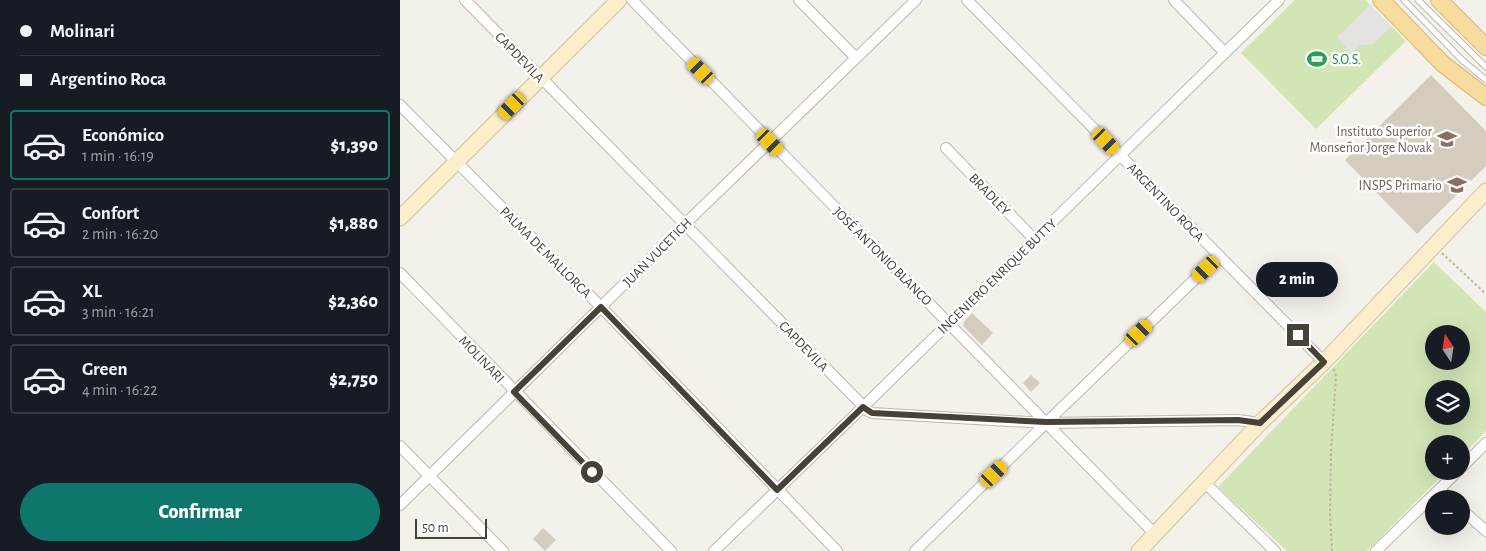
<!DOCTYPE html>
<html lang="es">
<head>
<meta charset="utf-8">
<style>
  :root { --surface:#171b24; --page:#20242c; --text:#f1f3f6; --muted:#9ea1a6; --line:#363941; --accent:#0f766e }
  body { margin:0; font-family:"Alegreya Sans",sans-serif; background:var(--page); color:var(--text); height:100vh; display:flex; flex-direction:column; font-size:19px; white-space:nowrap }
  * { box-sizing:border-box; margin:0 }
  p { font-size:16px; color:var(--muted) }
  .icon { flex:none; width:28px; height:28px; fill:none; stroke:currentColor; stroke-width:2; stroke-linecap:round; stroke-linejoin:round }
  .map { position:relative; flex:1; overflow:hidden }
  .details { display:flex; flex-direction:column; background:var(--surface); width:400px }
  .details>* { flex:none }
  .banner { display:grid; align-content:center; height:110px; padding:0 20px; background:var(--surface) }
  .needle { width:32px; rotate:348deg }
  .controls { position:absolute; left:1025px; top:325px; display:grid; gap:10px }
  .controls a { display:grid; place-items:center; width:45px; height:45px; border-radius:50%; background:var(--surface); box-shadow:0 5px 20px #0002; font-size:25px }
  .scale { position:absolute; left:15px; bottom:12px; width:72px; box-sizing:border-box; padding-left:5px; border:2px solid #474138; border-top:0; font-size:14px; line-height:18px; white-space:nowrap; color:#474138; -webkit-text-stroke:4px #fff; paint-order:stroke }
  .end { position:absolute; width:22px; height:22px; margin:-11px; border:6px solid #474138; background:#fff; box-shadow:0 0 0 2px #fff }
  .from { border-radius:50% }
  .bubble { position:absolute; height:35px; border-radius:18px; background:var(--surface); box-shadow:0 5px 20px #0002; font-size:16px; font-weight:800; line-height:35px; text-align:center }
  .car { position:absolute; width:15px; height:30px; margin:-15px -8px; border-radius:6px; box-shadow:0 0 4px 1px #0007; background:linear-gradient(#f5c518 24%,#345 0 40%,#f5c518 0 76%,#345 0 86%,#f5c518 0) }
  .banner b { display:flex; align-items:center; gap:18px; height:48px; font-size:19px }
  .banner b+b { border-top:1px solid var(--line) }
  .banner i { width:12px; height:12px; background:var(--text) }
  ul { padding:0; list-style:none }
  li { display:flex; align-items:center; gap:15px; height:70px; margin:0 10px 8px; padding:0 10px; border:2px solid var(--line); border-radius:5px }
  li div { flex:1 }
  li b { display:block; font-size:19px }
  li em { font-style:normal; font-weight:800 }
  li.current { border-color:var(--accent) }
  li>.icon { width:45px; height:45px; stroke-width:1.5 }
  .action { display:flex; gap:10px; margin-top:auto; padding:10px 20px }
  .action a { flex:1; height:58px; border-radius:30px; background:var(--accent); color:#fff; font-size:20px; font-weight:800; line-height:58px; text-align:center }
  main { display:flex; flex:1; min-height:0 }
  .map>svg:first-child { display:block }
  .green { fill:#d1e5b5; fill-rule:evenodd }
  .parking { fill:#e5e3e1 }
  .building { fill:#d5ccc0 }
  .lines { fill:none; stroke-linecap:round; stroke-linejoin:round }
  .service-casing { stroke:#bfb8ad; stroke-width:7 }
  .minor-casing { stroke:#bfb8ad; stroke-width:12 }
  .secondary-casing { stroke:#d0c19c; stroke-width:17 }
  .primary-casing { stroke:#dcb86f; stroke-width:18 }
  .path { stroke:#bfb39f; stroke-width:2; stroke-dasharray:2.5 2.5; stroke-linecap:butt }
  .service { stroke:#fff; stroke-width:5 }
  .minor { stroke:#fff; stroke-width:10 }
  .secondary { stroke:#fbeecc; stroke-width:15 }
  .primary { stroke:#f8dc9f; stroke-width:16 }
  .route { stroke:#474138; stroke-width:6 }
  .labels { text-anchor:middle; stroke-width:5; stroke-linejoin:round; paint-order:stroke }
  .street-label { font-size:14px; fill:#474138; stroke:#fff }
  .leisure-label { font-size:14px; fill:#27864d; stroke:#fff; text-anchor:start }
  .education-label { font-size:14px; fill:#785e54; stroke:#fff; text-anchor:end }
</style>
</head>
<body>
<main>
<section class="details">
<div class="banner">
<b><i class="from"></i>Molinari</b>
<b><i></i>Argentino Roca</b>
</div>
<ul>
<li class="current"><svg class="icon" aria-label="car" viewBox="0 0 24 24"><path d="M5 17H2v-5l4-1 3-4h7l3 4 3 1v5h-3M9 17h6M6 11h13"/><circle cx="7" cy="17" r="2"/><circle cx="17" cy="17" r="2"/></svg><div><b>Económico</b><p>1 min · 16:19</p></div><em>$1,390</em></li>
<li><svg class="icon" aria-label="car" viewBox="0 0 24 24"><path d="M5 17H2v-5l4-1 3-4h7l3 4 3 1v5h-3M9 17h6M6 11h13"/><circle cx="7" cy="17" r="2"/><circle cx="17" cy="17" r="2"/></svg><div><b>Confort</b><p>2 min · 16:20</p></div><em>$1,880</em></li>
<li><svg class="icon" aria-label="car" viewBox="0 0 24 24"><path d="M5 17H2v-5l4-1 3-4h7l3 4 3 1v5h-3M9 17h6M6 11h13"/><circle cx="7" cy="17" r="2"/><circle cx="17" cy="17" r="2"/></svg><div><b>XL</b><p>3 min · 16:21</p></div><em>$2,360</em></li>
<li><svg class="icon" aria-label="car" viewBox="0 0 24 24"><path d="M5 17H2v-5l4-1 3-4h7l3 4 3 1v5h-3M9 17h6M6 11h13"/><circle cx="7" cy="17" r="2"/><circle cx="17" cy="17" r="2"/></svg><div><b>Green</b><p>4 min · 16:22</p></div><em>$2,750</em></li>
</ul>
<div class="action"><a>Confirmar</a></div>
</section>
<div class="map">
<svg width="1086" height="551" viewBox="0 0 1086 551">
  <rect width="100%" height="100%" fill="#f4f0ea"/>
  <g class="green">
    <path d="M895 0H965L1006 41 916 129 841 53Z"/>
    <path d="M1034 262 1086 312V431L1061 456V444H1034V471H1046L967 551H887L818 487ZM1034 334H1061V361H1034ZM1034 389H1061V416H1034Z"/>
  </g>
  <path class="parking" d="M970 5 991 27 973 44 961 45 951 53 937 37Z"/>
  <g class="building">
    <path d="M1031 75 1086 131V166L1017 234 945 160Z"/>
    <path d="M572 313 593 333 582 345 563 326 565 320Z"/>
    <path d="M631 375 640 383 631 392 623 383Z"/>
    <path d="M143 528 156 540 145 551 133 539Z"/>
  </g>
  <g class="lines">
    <defs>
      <g id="service">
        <path d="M1004 0 1062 60 1086 80"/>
        <path d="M1018 0 1086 67"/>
      </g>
      <g id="minor">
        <path d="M65 0 468 411 472 413 646 423 838 420 860 423"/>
        <path d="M232 0 755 534"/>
        <path d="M399 0 456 58"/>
        <path d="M567 0 924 362"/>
        <path d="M774 0 825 53"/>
        <path d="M0 105 201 307 437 551"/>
        <path d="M546 148 634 239"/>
        <path d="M0 273 271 551"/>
        <path d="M0 446 103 551"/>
        <path d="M1061 468 1086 443"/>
        <path d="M805 483 875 551"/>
        <path d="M1040 490 1050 499"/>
        <path d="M0 505 285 224 516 0"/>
        <path d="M1061 509 1086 531"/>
        <path d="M314 551 463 407 879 0"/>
        <path d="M515 551 646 423 819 256"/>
        <path d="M976 551 1058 471"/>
      </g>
      <g id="secondary">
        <path d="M0 218 219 0"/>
        <path d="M739 551 860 423 924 362 1086 191"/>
      </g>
      <g id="primary">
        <path d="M981 0 1043 64 1086 97"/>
        <path d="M1039 0 1086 47"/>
      </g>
    </defs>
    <use href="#service" class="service-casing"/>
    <use href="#minor" class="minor-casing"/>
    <use href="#secondary" class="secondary-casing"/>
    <use href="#primary" class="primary-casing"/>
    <g class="path">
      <path d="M1042 253 1086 294"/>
      <path d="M932 551 930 514 931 451 936 377 934 369"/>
    </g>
    <use href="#service" class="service"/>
    <use href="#minor" class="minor"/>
    <use href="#secondary" class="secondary"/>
    <use href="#primary" class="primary"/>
  </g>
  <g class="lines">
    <path class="route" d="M192 472 114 392 201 307 377 490 463 407 472 413 646 422 838 420 860 423 924 362 898 335"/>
  </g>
  <defs>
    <symbol id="stadium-bare" viewBox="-9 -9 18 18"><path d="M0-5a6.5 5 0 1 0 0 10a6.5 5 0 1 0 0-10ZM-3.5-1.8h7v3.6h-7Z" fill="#2e9e5b" stroke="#fff" stroke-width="2.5" paint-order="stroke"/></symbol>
    <symbol id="university-bare" viewBox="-9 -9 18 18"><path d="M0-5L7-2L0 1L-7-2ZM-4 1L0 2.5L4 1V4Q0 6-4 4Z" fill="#8d6e63" stroke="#fff" stroke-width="2.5" paint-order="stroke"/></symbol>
    <symbol id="school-bare" viewBox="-9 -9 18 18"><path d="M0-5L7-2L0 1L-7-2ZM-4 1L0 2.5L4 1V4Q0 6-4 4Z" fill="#8d6e63" stroke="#fff" stroke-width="2.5" paint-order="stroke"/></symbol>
  </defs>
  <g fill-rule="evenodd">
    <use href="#stadium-bare" x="903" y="45" width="28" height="28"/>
    <use href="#university-bare" x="1033" y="125" width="28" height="28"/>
    <use href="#school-bare" x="1043" y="171" width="28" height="28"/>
  </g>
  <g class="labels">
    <g class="street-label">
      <text transform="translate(120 57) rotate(46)" y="5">CAPDEVILA</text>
      <text transform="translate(590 194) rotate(46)" y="5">BRADLEY</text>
      <text transform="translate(766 202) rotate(46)" y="5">ARGENTINO ROCA</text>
      <text transform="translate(146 252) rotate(45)" y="5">PALMA DE MALLORCA</text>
      <text transform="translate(257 252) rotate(-45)" y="5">JUAN VUCETICH</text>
      <text transform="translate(483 256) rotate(45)" y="5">JOSÉ ANTONIO BLANCO</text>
      <text transform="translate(597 276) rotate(-44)" y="5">INGENIERO ENRIQUE BUTTY</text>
      <text transform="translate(404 346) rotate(46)" y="5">CAPDEVILA</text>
      <text transform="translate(82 359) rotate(46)" y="5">MOLINARI</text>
    </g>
    <g class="leisure-label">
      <text x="932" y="64">S.O.S.</text>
    </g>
    <g class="education-label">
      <text x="1032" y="136">Instituto Superior<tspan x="1032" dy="16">Monseñor Jorge Novak</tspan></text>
      <text x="1042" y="190">INSPS Primario</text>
    </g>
  </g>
</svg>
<div class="controls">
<a><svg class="needle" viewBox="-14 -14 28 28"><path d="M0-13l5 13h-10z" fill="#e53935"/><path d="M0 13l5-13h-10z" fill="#9ea1a6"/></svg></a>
<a><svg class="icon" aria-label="layers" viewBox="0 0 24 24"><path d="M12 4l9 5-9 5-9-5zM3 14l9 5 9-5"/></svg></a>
<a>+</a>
<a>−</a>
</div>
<div class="scale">50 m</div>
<i class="end from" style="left:192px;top:472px"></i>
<i class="end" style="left:898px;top:335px"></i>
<div class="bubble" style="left:856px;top:262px;width:82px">2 min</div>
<i class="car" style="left:301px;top:71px;rotate:316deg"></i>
<i class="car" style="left:112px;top:106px;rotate:224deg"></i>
<i class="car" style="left:706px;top:141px;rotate:136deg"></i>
<i class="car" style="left:370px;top:142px;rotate:136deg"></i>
<i class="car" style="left:806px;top:269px;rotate:226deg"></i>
<i class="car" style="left:739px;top:333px;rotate:46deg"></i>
<i class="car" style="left:594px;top:474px;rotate:46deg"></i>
</div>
</main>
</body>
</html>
